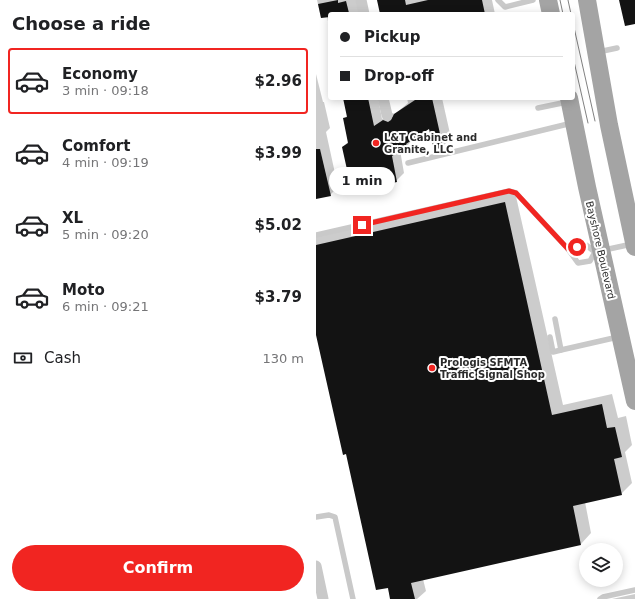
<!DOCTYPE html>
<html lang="en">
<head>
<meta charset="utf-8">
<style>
  :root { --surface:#fff; --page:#f6f6f6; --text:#202124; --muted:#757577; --line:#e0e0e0; --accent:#f12521 }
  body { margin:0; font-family:"DejaVu Sans",sans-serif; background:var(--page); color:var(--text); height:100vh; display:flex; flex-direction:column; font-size:15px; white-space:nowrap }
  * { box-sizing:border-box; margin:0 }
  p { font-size:13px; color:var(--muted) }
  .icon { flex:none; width:22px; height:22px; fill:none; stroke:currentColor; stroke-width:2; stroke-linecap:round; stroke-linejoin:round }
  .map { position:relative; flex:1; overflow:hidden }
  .sheet { display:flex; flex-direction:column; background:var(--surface); width:316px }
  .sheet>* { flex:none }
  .top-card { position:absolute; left:12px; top:12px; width:247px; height:88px; border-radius:4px; box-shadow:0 2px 10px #0003; display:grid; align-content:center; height:88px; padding:0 12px; background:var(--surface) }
  .tools { position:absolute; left:263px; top:543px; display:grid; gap:8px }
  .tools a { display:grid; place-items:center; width:44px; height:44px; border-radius:50%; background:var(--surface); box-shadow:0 2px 10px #0003; font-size:20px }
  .end { position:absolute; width:18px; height:18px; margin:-9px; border:5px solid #f12521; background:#fff; box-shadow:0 0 0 2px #fff }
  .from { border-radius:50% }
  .bubble { position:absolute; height:28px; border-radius:14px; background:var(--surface); box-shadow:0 2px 10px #0003; font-size:13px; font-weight:700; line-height:28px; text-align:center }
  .top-card b { display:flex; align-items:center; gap:14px; height:38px; font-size:15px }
  .top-card b+b { border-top:1px solid var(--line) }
  .top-card i { width:10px; height:10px; background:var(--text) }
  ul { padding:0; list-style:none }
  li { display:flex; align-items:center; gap:12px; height:66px; margin:0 8px 6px; padding:0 4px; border:2px solid transparent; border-radius:4px }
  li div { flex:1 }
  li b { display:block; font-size:15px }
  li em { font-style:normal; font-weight:700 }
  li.active { border-color:var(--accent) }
  li>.icon { width:36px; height:36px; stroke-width:1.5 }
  h2 { padding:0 12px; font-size:18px; line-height:48px }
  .pay { display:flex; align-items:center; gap:10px; height:44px; padding:0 12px; font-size:15px }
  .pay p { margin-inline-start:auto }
  .primary-button { display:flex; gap:8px; margin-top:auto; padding:8px 12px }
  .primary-button a { flex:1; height:46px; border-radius:24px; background:var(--accent); color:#fff; font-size:16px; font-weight:700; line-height:46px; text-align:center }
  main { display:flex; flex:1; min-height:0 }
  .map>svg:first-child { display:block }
  .shadow { fill:#0003 }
  .building { fill:#131313 }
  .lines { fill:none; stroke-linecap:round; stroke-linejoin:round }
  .service { stroke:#c9c9c9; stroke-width:5.5 }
  .minor { stroke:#c9c9c9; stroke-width:11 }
  .primary { stroke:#a4a4a4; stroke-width:18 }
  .tram { stroke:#818181; stroke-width:1 }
  .route { stroke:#f12521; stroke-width:5 }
  .poi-dot { fill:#f12521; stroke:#fff; stroke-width:1.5 }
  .labels { text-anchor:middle; stroke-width:4; stroke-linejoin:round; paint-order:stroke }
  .poi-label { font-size:10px; font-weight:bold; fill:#2c2c2c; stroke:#fff; text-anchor:start }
  .street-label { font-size:10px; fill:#2c2c2c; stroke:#fff }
</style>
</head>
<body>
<main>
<section class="sheet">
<h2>Choose a ride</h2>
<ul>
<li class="active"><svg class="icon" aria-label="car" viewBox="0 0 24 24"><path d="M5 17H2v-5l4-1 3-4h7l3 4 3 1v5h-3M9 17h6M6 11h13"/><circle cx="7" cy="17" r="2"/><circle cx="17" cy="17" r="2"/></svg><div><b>Economy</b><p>3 min · 09:18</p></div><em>$2.96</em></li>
<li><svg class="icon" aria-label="car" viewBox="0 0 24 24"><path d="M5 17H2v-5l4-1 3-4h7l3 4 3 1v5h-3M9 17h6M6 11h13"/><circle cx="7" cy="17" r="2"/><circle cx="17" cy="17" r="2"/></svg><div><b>Comfort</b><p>4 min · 09:19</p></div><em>$3.99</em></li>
<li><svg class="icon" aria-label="car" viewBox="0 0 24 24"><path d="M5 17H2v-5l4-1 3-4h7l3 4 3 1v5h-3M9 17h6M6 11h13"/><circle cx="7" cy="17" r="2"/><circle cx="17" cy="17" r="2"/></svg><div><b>XL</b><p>5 min · 09:20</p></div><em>$5.02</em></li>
<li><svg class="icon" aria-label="car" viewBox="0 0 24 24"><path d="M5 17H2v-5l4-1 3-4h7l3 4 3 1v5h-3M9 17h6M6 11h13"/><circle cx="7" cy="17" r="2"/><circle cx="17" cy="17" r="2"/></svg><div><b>Moto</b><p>6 min · 09:21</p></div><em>$3.79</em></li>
</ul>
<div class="pay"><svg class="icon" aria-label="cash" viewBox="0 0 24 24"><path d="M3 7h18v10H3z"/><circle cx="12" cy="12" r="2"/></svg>Cash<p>130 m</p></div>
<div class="primary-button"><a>Confirm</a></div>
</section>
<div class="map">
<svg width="319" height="599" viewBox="0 0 319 599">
  <rect width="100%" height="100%" fill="#fff"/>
  <g class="shadow">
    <path d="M1 0H41L44 14H14V32L11 16 5 18Z"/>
    <path d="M61 0H176L179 14H66Z"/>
    <path d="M0 74 7 102H8L14 128 10 132 22 187 14 195 0 198Z"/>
    <path d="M28 98H62L66 119 76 113 79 114 92 103 91 98H126L135 138 127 146 118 149 114 128 98 138 91 146 84 150 88 173 80 181 27 147 33 141 28 119 32 115Z"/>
    <path d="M199 192 247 405 296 394 302 418 310 416 316 445 309 452 316 483 305 494 269 502 275 533 265 544 107 579 110 591 101 599H75L31 453 0 329V237Z"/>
    <path d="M319 594V599H296Z"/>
  </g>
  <g class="building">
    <path d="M22 0V3L30 1 33 13 14 14V17L5 18 2 4Z"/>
    <path d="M61 0H89L90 5 112 0H166L169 14H64Z"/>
    <path d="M303 0H319V24L309 26Z"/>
    <path d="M27 98H52L58 126 67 120 72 122 75 120 78 114 102 98H116L127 147 118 150 113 129 90 144 91 146 76 156 81 182 36 192 26 147 32 143 27 118 31 117Z"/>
    <path d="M0 149H4L15 196 0 199Z"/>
    <path d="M189 202 236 415 286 404 291 428 299 427 306 457 298 459 306 495 257 506 265 545 95 583 99 599H74L72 588 60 590 30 454 27 455 0 335V245Z"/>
  </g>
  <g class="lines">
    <g class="service">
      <path d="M182 0 189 7 217 0"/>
      <path d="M282 52 301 48"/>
      <path d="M222 108 251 102"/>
      <path d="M92 163 256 123"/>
      <path d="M0 235 193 191 200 193 252 249 262 263 274 261 279 252 316 244"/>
      <path d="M252 249 270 245 279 252"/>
      <path d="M239 319 245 350 302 337"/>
      <path d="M234 337 237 352 245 350"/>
      <path d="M0 517 13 515 19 517 37 599"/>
      <path d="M284 599 287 597 319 590"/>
    </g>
    <g class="minor">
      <path d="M45 0 48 14"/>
      <path d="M67 98 71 115"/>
      <path d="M0 566 7 599"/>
    </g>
    <g class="primary">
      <path d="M232 0 235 14"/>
      <path d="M271 0 293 125 319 247"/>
      <path d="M253 98 271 187 319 401"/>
    </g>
    <g class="tram">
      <path d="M244 0 247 14"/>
      <path d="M252 0 255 14"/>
      <path d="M257 23 279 121"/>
      <path d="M257 57 272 123"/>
    </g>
  </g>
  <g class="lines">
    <path class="route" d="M46 225 193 191 200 193 252 249 261 247"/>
  </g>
  <g class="poi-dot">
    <circle cx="60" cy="143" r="4"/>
    <circle cx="116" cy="368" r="4"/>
  </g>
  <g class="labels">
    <g class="poi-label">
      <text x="68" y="141">L&amp;T Cabinet and<tspan x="68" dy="12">Granite, LLC</tspan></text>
      <text x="124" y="366">Prologis SFMTA<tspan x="124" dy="12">Traffic Signal Shop</tspan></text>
    </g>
    <g class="street-label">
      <text transform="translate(285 250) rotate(77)" y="4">Bayshore Boulevard</text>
    </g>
  </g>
</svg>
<div class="tools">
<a><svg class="icon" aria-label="layers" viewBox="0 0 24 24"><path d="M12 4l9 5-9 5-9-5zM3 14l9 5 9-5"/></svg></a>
</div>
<i class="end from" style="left:261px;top:247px"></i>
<i class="end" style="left:46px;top:225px"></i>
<div class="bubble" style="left:13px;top:167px;width:66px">1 min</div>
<div class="top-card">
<b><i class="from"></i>Pickup</b>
<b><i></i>Drop-off</b>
</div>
</div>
</main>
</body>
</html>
